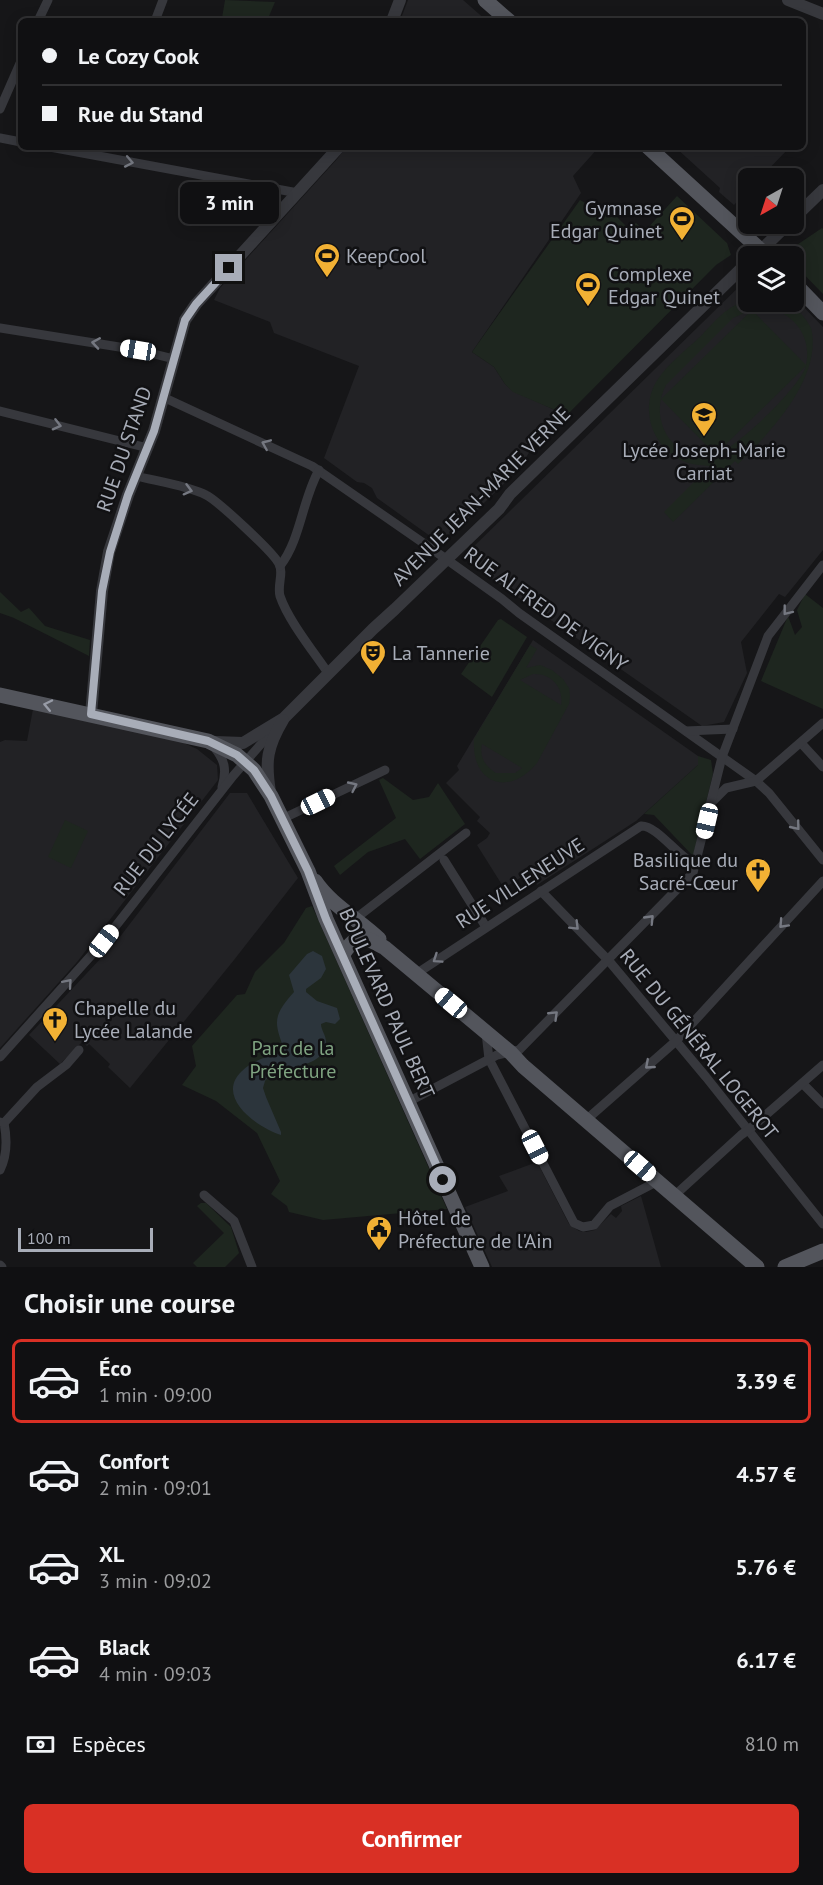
<!DOCTYPE html>
<html lang="fr">
<head>
<meta charset="utf-8">
<style>
  :root { --surface:#101012; --page:#1e1e20; --text:#f1f3f6; --muted:#9c9d9f; --line:#303032; --accent:#d93025 }
  body { margin:0; font-family:"PT Sans",sans-serif; background:var(--page); color:var(--text); height:100vh; display:flex; flex-direction:column; font-size:22px; white-space:nowrap }
  * { box-sizing:border-box; margin:0 }
  p { font-size:20px; color:var(--muted) }
  .icon { flex:none; width:33px; height:33px; fill:none; stroke:currentColor; stroke-width:2; stroke-linecap:round; stroke-linejoin:round }
  .map { position:relative; height:1267px; overflow:hidden }
  .side { display:flex; flex-direction:column; background:var(--surface); flex:1 }
  .side>* { flex:none }
  .top-card { position:absolute; left:18px; top:18px; width:788px; height:132px; border-radius:9px; box-shadow:0 3px 15px #0003,0 0 0 2px var(--line); display:grid; align-content:center; height:132px; padding:0 24px; background:var(--surface) }
  .needle { width:39px; rotate:219deg }
  .fabs { position:absolute; left:738px; top:168px; display:grid; gap:12px }
  .fabs a { display:grid; place-items:center; width:66px; height:66px; border-radius:9px; background:var(--surface); box-shadow:0 3px 15px #0003,0 0 0 2px var(--line); font-size:30px }
  .scale { position:absolute; left:18px; bottom:15px; width:135px; box-sizing:border-box; padding-left:6px; border:3px solid #a8adb8; border-top:0; font-size:16px; line-height:21px; white-space:nowrap; color:#a8adb8; -webkit-text-stroke:4px #111113; paint-order:stroke }
  .end { position:absolute; width:27px; height:27px; margin:-14px; border:8px solid #a8adb8; background:#111; box-shadow:0 0 0 3px #111 }
  .from { border-radius:50% }
  .bubble { position:absolute; height:42px; border-radius:9px; background:var(--surface); box-shadow:0 3px 15px #0003,0 0 0 2px var(--line); font-size:20px; font-weight:700; line-height:42px; text-align:center }
  .car { position:absolute; width:18px; height:36px; margin:-18px -9px; border-radius:8px; box-shadow:0 0 4px 2px #0007; background:linear-gradient(#fff 24%,#345 0 40%,#fff 0 76%,#345 0 86%,#fff 0) }
  .top-card b { display:flex; align-items:center; gap:21px; height:57px; font-size:22px }
  .top-card b+b { border-top:2px solid var(--line) }
  .top-card i { width:15px; height:15px; background:var(--text) }
  ul { padding:0; list-style:none }
  li { display:flex; align-items:center; gap:18px; height:84px; margin:0 12px 9px; padding:0 12px; border:3px solid transparent; border-radius:9px }
  li div { flex:1 }
  li b { display:block; font-size:22px }
  li em { font-style:normal; font-weight:700 }
  li.selected { border-color:var(--accent) }
  li>.icon { width:54px; height:54px; stroke-width:1.5 }
  h2 { padding:0 24px; font-size:27px; line-height:72px }
  .pay { display:flex; align-items:center; gap:15px; height:66px; padding:0 24px; font-size:22px }
  .pay p { margin-inline-start:auto }
  .action { display:flex; gap:12px; margin-top:auto; padding:12px 24px }
  .action a { flex:1; height:69px; border-radius:9px; background:var(--accent); color:#fff; font-size:24px; font-weight:700; line-height:69px; text-align:center }
  .map>svg:first-child { display:block }
  .built { fill:#222225 }
  .green { fill:#1e261f; fill-rule:evenodd }
  .water { fill:#2c353c }
  .lines { fill:none; stroke-linecap:round; stroke-linejoin:round }
  .minor { stroke:#37383d; stroke-width:9 }
  .tertiary { stroke:#37383d; stroke-width:12 }
  .primary { stroke:#53555c; stroke-width:15 }
  .oneway { stroke:#757881 }
  .oneway2 { stroke:#979ba6 }
  .route { stroke:#a8adb8; stroke-width:8 }
  .labels { text-anchor:middle; stroke-width:5; stroke-linejoin:round; paint-order:stroke }
  .poi-label { font-size:20px; fill:#a8adb8; stroke:#111113; text-anchor:start }
  .street-label { font-size:20px; fill:#a8adb8; stroke:#111113 }
  .park-label { font-size:20px; fill:#7fa381; stroke:#111113 }
</style>
</head>
<body>
<div class="map">
<svg width="823" height="1267" viewBox="0 0 823 1267">
  <rect width="100%" height="100%" fill="#161618"/>
  <g class="built">
    <path d="M408 0H463L487 21H400Z"/>
    <path d="M346 147H599L573 176 581 193 472 352 494 367 505 384 513 391 555 410 519 469 452 534 430 536 377 498 372 488 364 483 357 482 324 458 359 366 274 333 270 322 214 300 220 288 338 158Z"/>
    <path d="M675 147H790L760 178H748V190L734 205 719 192 720 188Z"/>
    <path d="M748 278V302H794V297L823 327V550L785 597 779 594 741 642 747 673 724 722 702 726 468 562 467 553Z"/>
    <path d="M533 640 698 756V765L636 821 537 885 527 871 522 874 523 876 504 888 477 845 487 838 490 833 477 821 480 817 446 783 459 770 457 766Z"/>
    <path d="M33 709 175 739 197 749 217 765 218 780 77 962 0 1048V742L5 740 27 741Z"/>
    <path d="M230 793H247L298 878 234 960 130 1088 108 1067 110 1064 89 1044 87 1046 82 1042 60 1064 29 1035 116 942Z"/>
    <path d="M537 1162 569 1224 579 1231 586 1232 595 1230 611 1214 616 1218 622 1211 621 1206 641 1196 661 1267H492L465 1207 508 1191 499 1176Z"/>
  </g>
  <g class="green">
    <path d="M225 0 275 2 267 21H227L222 18Z"/>
    <path d="M677 196 727 243 731 255 716 265 561 421 555 410 513 392 505 384 494 367 472 352 580 200 603 213 616 216 628 228 636 223 645 231Z"/>
    <path d="M822 228 823 229V294L794 264V256H789L788 251Z"/>
    <path d="M748 300V302C777 302 796 299 811 328 823 377 770 433 738 464L735 461 673 522 664 512 710 466C701 465 691 465 683 461 651 447 639 407 658 379 669 363 687 349 701 336 715 321 728 305 748 300ZM768 308C795 314 812 337 806 365L752 310 661 399 715 454C674 465 647 420 666 385L733 318 753 309ZM806 366C800 387 737 448 716 454Z"/>
    <path d="M0 592 21 612 29 608 45 626 90 640 89 656 14 618 0 613Z"/>
    <path d="M805 594 823 608V709L761 681 788 616 795 635 802 627 797 610Z"/>
    <path d="M501 619 527 637 492 697 461 674 498 620Z"/>
    <path d="M530 645 537 649 526 668 540 665 552 670 563 679 569 688 570 696 569 704 537 763C508 798 471 783 474 739ZM533 674C551 673 564 687 561 705L520 680ZM482 744 522 768 515 773H496C485 766 479 757 482 744Z"/>
    <path d="M698 756 711 760 713 774 693 856 654 815 644 814 698 765Z"/>
    <path d="M383 778 413 800 429 797 438 783 465 824 420 859 405 839 368 852 340 875 334 866 396 818 379 780Z"/>
    <path d="M65 820 88 831 71 868 48 857Z"/>
    <path d="M312 906 447 1209 323 1220 289 1212 287 1206 271 1194 280 1181 257 1133 216 1101 182 1085 196 1066 192 1046 237 995 245 994 255 972 284 943 306 908Z"/>
    <path d="M201 1203H206L231 1227 239 1253 225 1267H197L193 1263 224 1233 197 1206Z"/>
  </g>
  <path class="water" d="M313 951 322 956 326 969 321 978 306 989V992L317 1001 337 1008 340 1019 335 1024 326 1022 321 1024C321 1030 326 1035 326 1042 324 1072 278 1063 265 1081L263 1088 266 1097 281 1132V1135C258 1128 214 1097 242 1071 254 1059 270 1056 285 1052 274 1022 272 1017 294 992L289 975 307 954Z"/>
  <g class="lines">
    <g class="minor">
      <path d="M38 21 48 0"/>
      <path d="M155 21 163 0"/>
      <path d="M0 109 21 61"/>
      <path d="M0 138 21 142"/>
      <path d="M50 147 298 193"/>
      <path d="M0 328 138 350 174 359"/>
      <path d="M165 398 312 466 432 549 502 599 519 613 756 781 769 793 823 860"/>
      <path d="M0 411 148 448"/>
      <path d="M136 476C156 481 189 486 206 495 218 501 274 553 279 564 284 573 277 585 280 596 288 620 313 651 328 673"/>
      <path d="M280 566C301 539 302 500 319 470"/>
      <path d="M686 731 733 729"/>
      <path d="M801 743 823 767"/>
      <path d="M214 747C225 760 227 770 222 787"/>
      <path d="M713 801 726 788 756 781 823 723"/>
      <path d="M282 819 385 770"/>
      <path d="M444 860 486 927"/>
      <path d="M541 891 609 961 706 1077 823 1224"/>
      <path d="M355 919 466 833"/>
      <path d="M416 974 641 826C657 825 679 858 696 865"/>
      <path d="M486 1033 489 1059 574 1223 583 1227 594 1225 610 1206 658 1181"/>
      <path d="M0 1057 104 941 233 776 275 728"/>
      <path d="M803 1084 823 1104"/>
      <path d="M408 1102 497 1055 519 1050 693 873 722 757 768 636 823 565"/>
      <path d="M586 1120 676 1041 823 881"/>
      <path d="M0 1122 4 1123C7 1138 7 1156 0 1170"/>
      <path d="M4 1123 37 1087 66 1065 79 1050"/>
      <path d="M204 1195 234 1221 252 1267"/>
      <path d="M674 1196 741 1135 752 1127 823 1065"/>
      <path d="M0 1265 2 1267"/>
    </g>
    <g class="tertiary">
      <path d="M788 0 823 14"/>
      <path d="M392 21 400 0"/>
      <path d="M794 218 823 190"/>
      <path d="M755 256 788 224"/>
      <path d="M91 714 102 591 109 552 128 495 154 431 185 320 196 304 339 147"/>
      <path d="M215 742 243 743 284 718 373 629 395 609 499 509 510 494 748 262"/>
      <path d="M270 792C265 761 267 747 283 720"/>
    </g>
    <g class="primary">
      <path d="M485 0 509 21"/>
      <path d="M648 147 767 256"/>
      <path d="M794 283 823 313"/>
      <path d="M0 695 208 741 237 755 254 770 271 796 308 871 326 919 482 1267"/>
      <path d="M315 881C331 905 358 919 379 939"/>
      <path d="M343 954C358 932 364 936 385 948L511 1053 523 1066 757 1267"/>
      <path d="M785 1267 823 1251"/>
    </g>
  </g>
  <defs><path id="oneway-chevron" d="M-2-3.5L2.5 0L-2 3.5" fill="none" stroke-width="1.6" stroke-linecap="round" stroke-linejoin="round" transform="scale(1.5)"/></defs>
  <g class="oneway">
    <use href="#oneway-chevron" transform="translate(129 162) rotate(11)"/>
    <use href="#oneway-chevron" transform="translate(96 343) rotate(-171)"/>
    <use href="#oneway-chevron" transform="translate(57 425) rotate(14)"/>
    <use href="#oneway-chevron" transform="translate(266 444) rotate(-157)"/>
    <use href="#oneway-chevron" transform="translate(188 490) rotate(15)"/>
    <use href="#oneway-chevron" transform="translate(787 611) rotate(128)"/>
    <use href="#oneway-chevron" transform="translate(353 786) rotate(-25)"/>
    <use href="#oneway-chevron" transform="translate(796 826) rotate(51)"/>
    <use href="#oneway-chevron" transform="translate(650 919) rotate(-46)"/>
    <use href="#oneway-chevron" transform="translate(783 924) rotate(133)"/>
    <use href="#oneway-chevron" transform="translate(575 926) rotate(45)"/>
    <use href="#oneway-chevron" transform="translate(437 959) rotate(146)"/>
    <use href="#oneway-chevron" transform="translate(68 983) rotate(-49)"/>
    <use href="#oneway-chevron" transform="translate(554 1015) rotate(-44)"/>
    <use href="#oneway-chevron" transform="translate(649 1065) rotate(139)"/>
  </g>
  <use class="oneway2" href="#oneway-chevron" transform="translate(48 705) rotate(-168)"/>
  <g class="lines">
    <path class="route" d="M229 268 196 304 185 320 154 431 128 495 110 552 102 591 91 714 208 741 237 755 254 770 271 796 308 871 326 919 443 1180"/>
  </g>
  <defs>
    <symbol id="stadium-pin" viewBox="-11 -11 22 30"><path d="M0 17L-7.5 6A9.5 9.5 0 1 1 7.5 6Z" fill="#f2b134" stroke="#111113"/><path d="M0-5a6.5 5 0 1 0 0 10a6.5 5 0 1 0 0-10ZM-3.5-1.8h7v3.6h-7Z" fill="#111"/></symbol>
    <symbol id="school-pin" viewBox="-11 -11 22 30"><path d="M0 17L-7.5 6A9.5 9.5 0 1 1 7.5 6Z" fill="#f2b134" stroke="#111113"/><path d="M0-5L7-2L0 1L-7-2ZM-4 1L0 2.5L4 1V4Q0 6-4 4Z" fill="#111"/></symbol>
    <symbol id="theatre-pin" viewBox="-11 -11 22 30"><path d="M0 17L-7.5 6A9.5 9.5 0 1 1 7.5 6Z" fill="#f2b134" stroke="#111113"/><path d="M-5-5.5Q0-4 5-5.5V0Q5 5 0 6Q-5 5-5 0ZM-3.3-2.5H-1v1.5H-3.3ZM1-2.5H3.3v1.5H1ZM-2.8 1Q0 5.5 2.8 1Z" fill="#111"/></symbol>
    <symbol id="church-pin" viewBox="-11 -11 22 30"><path d="M0 17L-7.5 6A9.5 9.5 0 1 1 7.5 6Z" fill="#f2b134" stroke="#111113"/><path d="M-1.2-6h2.4v3.5h3.3v2.4h-3.3V6h-2.4V-.1h-3.3v-2.4h3.3Z" fill="#111"/></symbol>
    <symbol id="civic-pin" viewBox="-11 -11 22 30"><path d="M0 17L-7.5 6A9.5 9.5 0 1 1 7.5 6Z" fill="#f2b134" stroke="#111113"/><path d="M-.6-6.5H3V-4.5H.6V-3L4-1V1h2V6H-6V1h2V-1L-.6-3ZM-1.2 2.5V6h2.4V2.5Z" fill="#111"/></symbol>
  </defs>
  <g fill-rule="evenodd">
    <use href="#stadium-pin" x="667" y="204" width="30" height="40"/>
    <use href="#stadium-pin" x="312" y="241" width="30" height="40"/>
    <use href="#stadium-pin" x="573" y="270" width="30" height="40"/>
    <use href="#school-pin" x="689" y="400" width="30" height="40"/>
    <use href="#theatre-pin" x="358" y="638" width="30" height="40"/>
    <use href="#church-pin" x="743" y="856" width="30" height="40"/>
    <use href="#church-pin" x="40" y="1005" width="30" height="40"/>
    <use href="#civic-pin" x="364" y="1214" width="30" height="40"/>
  </g>
  <g class="labels">
    <g class="poi-label">
      <text x="662" y="215" text-anchor="end">Gymnase<tspan x="662" dy="23">Edgar Quinet</tspan></text>
      <text x="346" y="263">KeepCool</text>
      <text x="608" y="281">Complexe<tspan x="608" dy="23">Edgar Quinet</tspan></text>
      <text x="704" y="457" text-anchor="middle">Lycée Joseph-Marie<tspan x="704" dy="23">Carriat</tspan></text>
      <text x="392" y="660">La Tannerie</text>
      <text x="738" y="867" text-anchor="end">Basilique du<tspan x="738" dy="23">Sacré-Cœur</tspan></text>
      <text x="74" y="1015">Chapelle du<tspan x="74" dy="23">Lycée Lalande</tspan></text>
      <text x="398" y="1225">Hôtel de<tspan x="398" dy="23">Préfecture de l'Ain</tspan></text>
    </g>
    <g class="street-label">
      <text transform="translate(124 449) rotate(-71)" y="7">RUE DU STAND</text>
      <text transform="translate(481 496) rotate(-45)" y="7">AVENUE JEAN-MARIE VERNE</text>
      <text transform="translate(546 609) rotate(36)" y="7">RUE ALFRED DE VIGNY</text>
      <text transform="translate(156 844) rotate(-52)" y="7">RUE DU LYCÉE</text>
      <text transform="translate(520 883) rotate(-33)" y="7">RUE VILLENEUVE</text>
      <text transform="translate(387 1003) rotate(66)" y="7">BOULEVARD PAUL BERT</text>
      <text transform="translate(699 1044) rotate(51)" y="7">RUE DU GÉNÉRAL LOGEROT</text>
    </g>
    <g class="park-label">
      <text x="293" y="1055">Parc de la<tspan x="293" dy="23">Préfecture</tspan></text>
    </g>
  </g>
</svg>
<div class="fabs">
<a><svg class="needle" viewBox="-14 -14 28 28"><path d="M0-13l5 13h-10z" fill="#e53935"/><path d="M0 13l5-13h-10z" fill="#9c9d9f"/></svg></a>
<a><svg class="icon" aria-label="layers" viewBox="0 0 24 24"><path d="M12 4l9 5-9 5-9-5zM3 14l9 5 9-5"/></svg></a>
</div>
<div class="scale">100 m</div>
<i class="end from" style="left:443px;top:1180px"></i>
<i class="end" style="left:229px;top:268px"></i>
<div class="bubble" style="left:180px;top:182px;width:99px">3 min</div>
<i class="car" style="left:138px;top:350px;rotate:279deg"></i>
<i class="car" style="left:318px;top:802px;rotate:64deg"></i>
<i class="car" style="left:707px;top:821px;rotate:193deg"></i>
<i class="car" style="left:104px;top:941px;rotate:38deg"></i>
<i class="car" style="left:451px;top:1003px;rotate:310deg"></i>
<i class="car" style="left:535px;top:1147px;rotate:153deg"></i>
<i class="car" style="left:640px;top:1166px;rotate:131deg"></i>
<div class="top-card">
<b><i class="from"></i>Le Cozy Cook</b>
<b><i></i>Rue du Stand</b>
</div>
</div>
<section class="side">
<h2>Choisir une course</h2>
<ul>
<li class="selected"><svg class="icon" aria-label="car" viewBox="0 0 24 24"><path d="M5 17H2v-5l4-1 3-4h7l3 4 3 1v5h-3M9 17h6M6 11h13"/><circle cx="7" cy="17" r="2"/><circle cx="17" cy="17" r="2"/></svg><div><b>Éco</b><p>1 min · 09:00</p></div><em>3.39 €</em></li>
<li><svg class="icon" aria-label="car" viewBox="0 0 24 24"><path d="M5 17H2v-5l4-1 3-4h7l3 4 3 1v5h-3M9 17h6M6 11h13"/><circle cx="7" cy="17" r="2"/><circle cx="17" cy="17" r="2"/></svg><div><b>Confort</b><p>2 min · 09:01</p></div><em>4.57 €</em></li>
<li><svg class="icon" aria-label="car" viewBox="0 0 24 24"><path d="M5 17H2v-5l4-1 3-4h7l3 4 3 1v5h-3M9 17h6M6 11h13"/><circle cx="7" cy="17" r="2"/><circle cx="17" cy="17" r="2"/></svg><div><b>XL</b><p>3 min · 09:02</p></div><em>5.76 €</em></li>
<li><svg class="icon" aria-label="car" viewBox="0 0 24 24"><path d="M5 17H2v-5l4-1 3-4h7l3 4 3 1v5h-3M9 17h6M6 11h13"/><circle cx="7" cy="17" r="2"/><circle cx="17" cy="17" r="2"/></svg><div><b>Black</b><p>4 min · 09:03</p></div><em>6.17 €</em></li>
</ul>
<div class="pay"><svg class="icon" aria-label="cash" viewBox="0 0 24 24"><path d="M3 7h18v10H3z"/><circle cx="12" cy="12" r="2"/></svg>Espèces<p>810 m</p></div>
<div class="action"><a>Confirmer</a></div>
</section>
</body>
</html>
